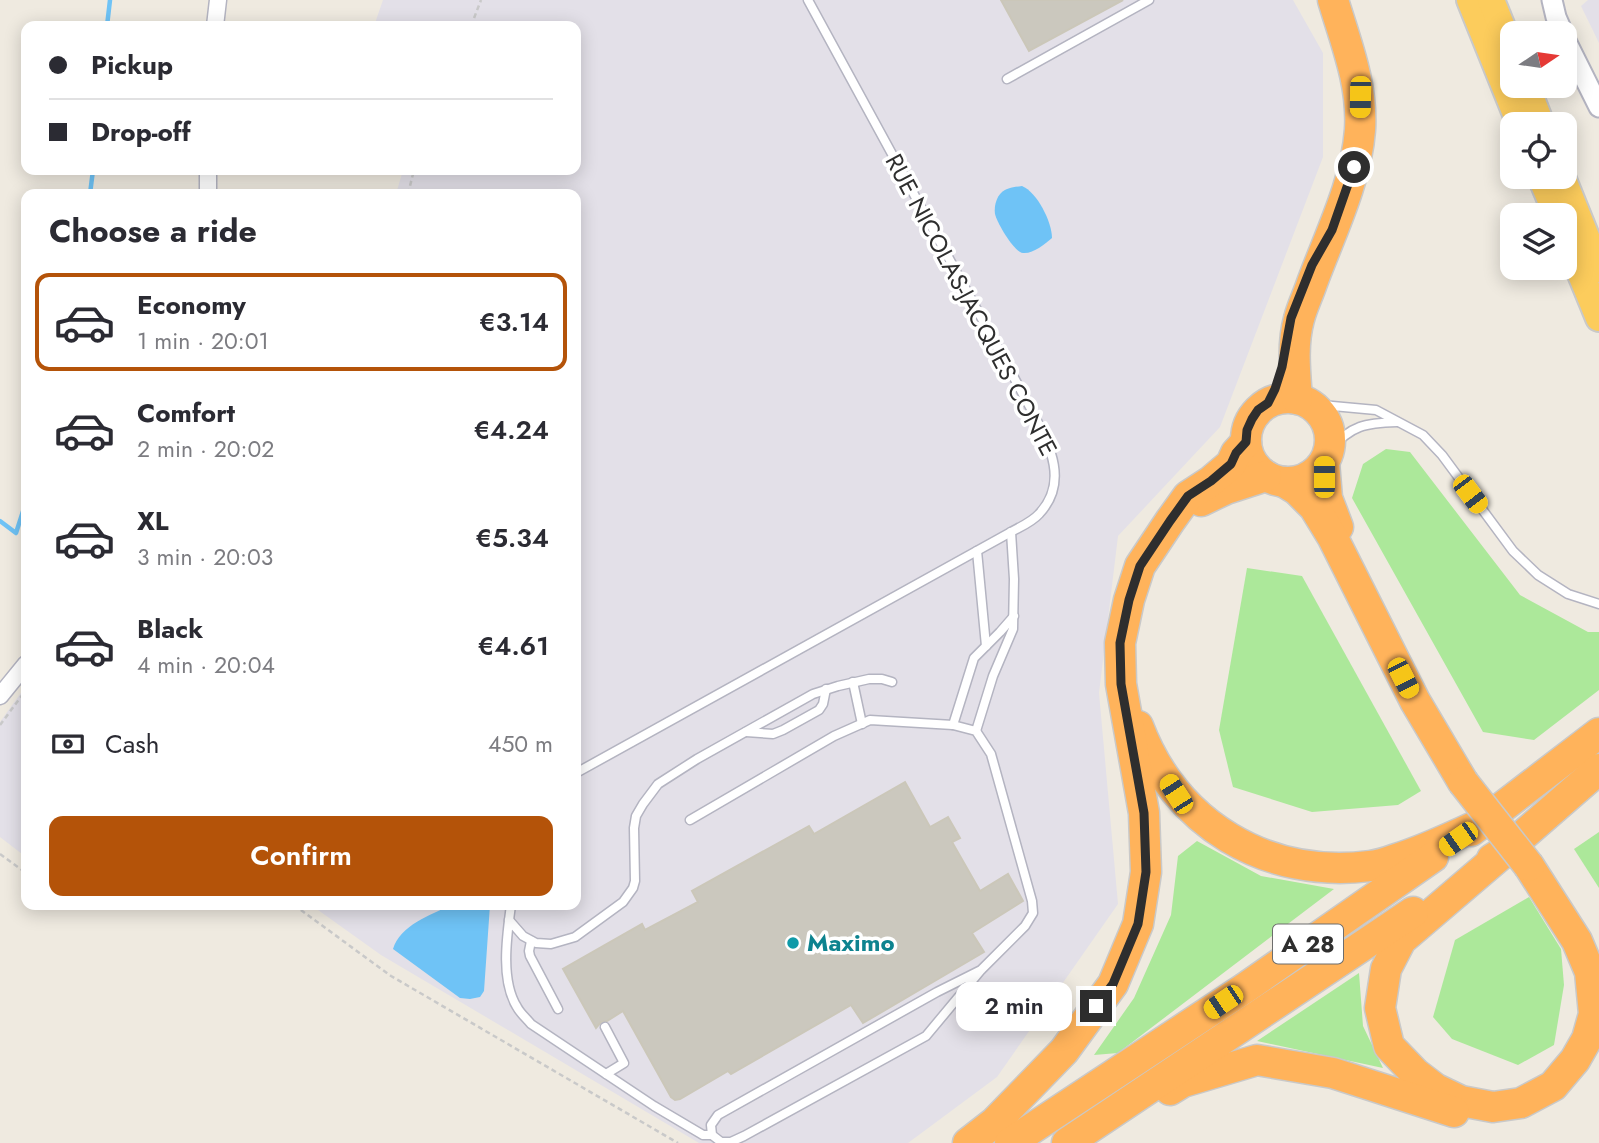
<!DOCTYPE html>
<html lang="en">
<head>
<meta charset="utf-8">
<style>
  :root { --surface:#fff; --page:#f7f7f7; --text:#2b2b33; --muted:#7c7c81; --line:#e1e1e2; --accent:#b45309 }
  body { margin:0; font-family:Jost,sans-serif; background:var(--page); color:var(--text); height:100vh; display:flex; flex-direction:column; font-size:26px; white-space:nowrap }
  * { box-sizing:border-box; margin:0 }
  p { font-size:23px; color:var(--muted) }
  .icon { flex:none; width:38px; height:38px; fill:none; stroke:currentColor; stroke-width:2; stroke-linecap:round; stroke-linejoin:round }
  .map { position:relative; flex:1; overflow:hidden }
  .side { position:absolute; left:21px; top:189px; width:560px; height:721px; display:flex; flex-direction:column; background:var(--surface); border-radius:14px; box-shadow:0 4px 18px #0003 }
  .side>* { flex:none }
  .top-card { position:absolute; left:21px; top:21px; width:560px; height:154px; border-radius:14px; box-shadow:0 4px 18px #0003; display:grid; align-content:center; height:154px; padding:0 28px; background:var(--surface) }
  .needle { width:46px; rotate:77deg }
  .tools { position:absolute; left:1500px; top:21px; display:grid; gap:14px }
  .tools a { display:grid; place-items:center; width:77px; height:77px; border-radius:14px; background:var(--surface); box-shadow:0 4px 18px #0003; font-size:35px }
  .end { position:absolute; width:32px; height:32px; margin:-16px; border:9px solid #2e2e2e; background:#fff; box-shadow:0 0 0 4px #fff }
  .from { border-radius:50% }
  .bubble { position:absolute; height:49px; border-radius:14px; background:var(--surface); box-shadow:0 4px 18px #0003; font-size:23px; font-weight:600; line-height:49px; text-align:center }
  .car { position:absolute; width:21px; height:42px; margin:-21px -10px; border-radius:9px; box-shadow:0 0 5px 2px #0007; background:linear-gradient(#f5c518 24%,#345 0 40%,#f5c518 0 76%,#345 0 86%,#f5c518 0) }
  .top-card b { display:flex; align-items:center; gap:24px; height:66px; font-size:26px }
  .top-card b+b { border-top:2px solid var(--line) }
  .top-card i { width:18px; height:18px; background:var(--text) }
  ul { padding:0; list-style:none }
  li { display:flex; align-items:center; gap:21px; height:98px; margin:0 14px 10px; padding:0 14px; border:4px solid transparent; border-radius:14px }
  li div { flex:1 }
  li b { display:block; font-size:26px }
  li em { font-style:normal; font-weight:600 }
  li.active { border-color:var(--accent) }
  li>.icon { width:63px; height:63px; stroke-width:1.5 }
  h2 { padding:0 28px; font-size:32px; line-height:84px }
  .pay { display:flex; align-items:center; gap:18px; height:77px; padding:0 28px; font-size:26px }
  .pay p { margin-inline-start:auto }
  .button { display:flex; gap:14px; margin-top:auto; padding:14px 28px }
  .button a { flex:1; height:80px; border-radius:14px; background:var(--accent); color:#fff; font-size:28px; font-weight:600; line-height:80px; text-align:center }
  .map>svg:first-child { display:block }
  .industrial { fill:#e3e0e8 }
  .green { fill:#ace89a }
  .water { fill:#6fc3f6 }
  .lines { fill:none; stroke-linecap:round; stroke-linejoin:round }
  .stream { stroke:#6fc3f6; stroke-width:4.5 }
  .building { fill:#cbc8be; stroke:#cbc7b9; stroke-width:2 }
  .service-casing { stroke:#b4b4c1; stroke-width:11 }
  .minor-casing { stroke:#b4b4c1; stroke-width:19 }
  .tertiary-casing { stroke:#b4b4c1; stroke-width:23 }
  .trunk-casing { stroke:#c9c9c9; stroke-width:30 }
  .motorway-casing { stroke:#c9c9c9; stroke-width:33 }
  .path { stroke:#c9c9c9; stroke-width:2.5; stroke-dasharray:5 3.5; stroke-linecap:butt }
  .service { stroke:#fff; stroke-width:8 }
  .minor { stroke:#fff; stroke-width:16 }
  .tertiary { stroke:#fff; stroke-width:19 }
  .trunk { stroke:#fccc5c; stroke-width:26 }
  .motorway { stroke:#ffb35b; stroke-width:30 }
  .motorway-bridge-casing { stroke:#c9c9c9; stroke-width:33; stroke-linecap:butt }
  .motorway-bridge { stroke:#ffb35b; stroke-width:30 }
  .route { stroke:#2e2e2e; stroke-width:9 }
  .culture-dot { fill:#0f9aa8; stroke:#fff; stroke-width:2.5 }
  .labels { text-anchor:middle; stroke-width:7; stroke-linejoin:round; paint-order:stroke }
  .shield { fill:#fff; stroke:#6d6d6d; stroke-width:2 }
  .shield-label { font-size:23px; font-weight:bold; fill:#2e2e2e }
  .street-label { font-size:24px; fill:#2e2e2e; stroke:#fff }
  .culture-label { font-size:24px; font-weight:bold; fill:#0d838f; stroke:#fff; text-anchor:start }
</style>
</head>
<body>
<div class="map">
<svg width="1599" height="1143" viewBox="0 0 1599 1143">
  <rect width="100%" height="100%" fill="#efeae0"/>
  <g class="industrial">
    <path d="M383 0H1293L1323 53V157L1220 427 1118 536 1099 693 1118 904 997 1077 908 1143H699L381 955 311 905H576V194H396L403 170H576V26H374Z"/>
    <path d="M1588 0H1599V43L1581 6Z"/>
    <path d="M26 686V857L0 837V722Z"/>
  </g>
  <g class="green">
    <path d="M1386 449 1410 452 1520 595 1588 632H1599V690L1534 740 1483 732 1352 498 1363 464Z"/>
    <path d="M1247 568 1302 576 1421 791 1398 805 1312 812 1233 787 1219 730Z"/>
    <path d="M1599 832V888L1574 849Z"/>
    <path d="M1197 841 1261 876 1334 889 1118 1053 1094 1055 1134 998 1171 915 1178 856Z"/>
    <path d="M1529 897 1561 949 1564 985 1554 1045 1518 1065 1452 1039 1433 1017 1455 940Z"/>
    <path d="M1359 973 1363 1026 1383 1068 1257 1041Z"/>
  </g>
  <g class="water">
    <path d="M1022 186C1037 192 1052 222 1052 238 1045 244 1033 254 1023 253 1014 252 997 223 995 214 994 207 996 198 1001 193 1006 188 1014 187 1022 186Z"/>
    <path d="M451 905H490L484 991 480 997 470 999 460 998 393 949C400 925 431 915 451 905Z"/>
  </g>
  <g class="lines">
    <g class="stream">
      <path d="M107 26 110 0"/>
      <path d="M90 194 93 170"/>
      <path d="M0 521 16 533 26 502"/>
    </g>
  </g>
  <g class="building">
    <path d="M1001 0H1123L1029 51Z"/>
    <path d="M905 782 930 827 948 817 960 838 952 842 980 891 1008 874 1023 901 972 933 984 952 863 1023 851 1005 731 1074 728 1071 680 1099 675 1100 671 1097 623 1011 607 1021 601 1022 596 1028 563 969 642 924 645 930 698 902 692 891 809 826 814 834Z"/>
  </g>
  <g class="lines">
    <defs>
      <g id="service">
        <path d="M1007 79 1149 0"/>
        <path d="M1311 404 1376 410 1423 435 1442 455 1513 551 1538 575 1568 594 1599 604"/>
        <path d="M1330 450C1351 425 1366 423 1397 422"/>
        <path d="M977 551 986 646"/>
        <path d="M853 682 862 724"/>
        <path d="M953 725 974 658 1000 632 1014 616"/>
        <path d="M976 731 993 676 1013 629 1014 579 1011 532"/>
        <path d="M746 732 773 734 783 730 819 710 823 704 826 689"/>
        <path d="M576 773 1011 532C1020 527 1032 522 1039 514 1071 480 1047 441 1030 407L808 0"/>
        <path d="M690 820 834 736 870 720 953 725 976 731 991 754 1032 901 1033 913 1025 926 981 970 926 1036 744 1136 731 1142H721L712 1135 711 1125 718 1115 937 992 981 970"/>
        <path d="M511 905C507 935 500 980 517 1007 520 1013 526 1018 531 1024L654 1106 703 1135H712"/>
        <path d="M509 920 523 936 536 943 551 944 575 937 623 902 633 888 635 881 634 828 636 816 643 804 658 784 697 759 813 694 838 686 869 679H882L892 682"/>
        <path d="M531 941 529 951 530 956 558 1009"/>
        <path d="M605 1027 624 1063 606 1074"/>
      </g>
      <g id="minor">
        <path d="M215 26 218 0"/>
        <path d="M208 170V194"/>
        <path d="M0 696 26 664"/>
      </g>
      <g id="tertiary">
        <path d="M1552 0 1556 17 1563 33"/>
        <path d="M1564 37 1599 107"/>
      </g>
      <g id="trunk">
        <path d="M1470 0 1520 124"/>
        <path d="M1491 0 1512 52"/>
        <path d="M1526 86 1541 124"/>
        <path d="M1541 177 1557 215"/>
        <path d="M1562 177 1599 269"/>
        <path d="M1564 233 1599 318"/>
      </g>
      <g id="motorway">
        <circle cx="1288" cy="440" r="42"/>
        <path d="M1297 399C1295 372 1292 344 1299 319 1302 307 1308 295 1312 283 1330 234 1356 183 1360 130 1363 85 1346 43 1333 0"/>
        <path d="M1324 463 1327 498 1338 527"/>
        <path d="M1284 482 1297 490 1314 507 1333 538 1415 701 1463 782"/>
        <path d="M1201 501 1226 489 1266 476"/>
        <path d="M1138 726C1175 824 1266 879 1370 866 1379 865 1388 862 1396 859 1425 850 1452 837 1480 824"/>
        <path d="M1471 831 1599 733"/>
        <path d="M1505 851 1401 940 1386 969 1380 1008 1389 1046 1415 1073 1436 1089 1461 1101 1493 1107 1521 1103 1553 1086 1575 1060 1587 1039 1594 1014 1590 972 1577 941 1529 866"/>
        <path d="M1492 859 1505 851 1599 769"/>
        <path d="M1170 1090 1183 1082 1257 1060 1333 1073 1454 1112"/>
        <path d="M968 1143 995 1122 1064 1051 1113 984 1138 924 1146 872 1144 813 1121 684 1120 643 1129 600 1140 566 1170 521 1188 496 1211 481 1231 464 1236 453 1246 442"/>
        <path d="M1010 1143 1245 988 1433 857"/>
        <path d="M1067 1143 1413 912"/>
      </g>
    </defs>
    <use href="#service" class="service-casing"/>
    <use href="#minor" class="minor-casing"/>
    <use href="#tertiary" class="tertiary-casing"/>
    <use href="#trunk" class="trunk-casing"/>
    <use href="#motorway" class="motorway-casing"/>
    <g class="path">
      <path d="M471 26 481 0"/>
      <path d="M408 194 414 170"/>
      <path d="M0 725 26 690"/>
      <path d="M0 854 26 873"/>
      <path d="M294 905 391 976 678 1143"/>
    </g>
    <use href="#service" class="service"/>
    <use href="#minor" class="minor"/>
    <use href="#tertiary" class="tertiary"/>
    <use href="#trunk" class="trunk"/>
    <use href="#motorway" class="motorway"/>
    <defs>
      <path id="motorway-bridge" d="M1463 782 1529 866"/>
    </defs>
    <use href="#motorway-bridge" class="motorway-bridge-casing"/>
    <use href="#motorway-bridge" class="motorway-bridge"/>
  </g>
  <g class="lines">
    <path class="route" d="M1096 1006 1113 984 1138 924 1146 872 1144 813 1121 684 1120 643 1129 600 1140 566 1170 521 1188 496 1211 481 1231 464 1236 453 1246 442 1247 430 1252 419 1258 410 1268 403 1275 389 1282 367 1291 318 1312 265 1332 230 1354 167"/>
  </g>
  <circle class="culture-dot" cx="793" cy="943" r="7"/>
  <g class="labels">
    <rect class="shield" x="1273" y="924.5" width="70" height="39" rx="5"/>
    <g class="shield-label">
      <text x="1308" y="952">A 28</text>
    </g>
    <g class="street-label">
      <text transform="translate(971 305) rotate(62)" y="8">RUE NICOLAS-JACQUES CONTE</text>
    </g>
    <g class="culture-label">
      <text x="807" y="951">Maximo</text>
    </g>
  </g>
</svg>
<div class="tools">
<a><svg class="needle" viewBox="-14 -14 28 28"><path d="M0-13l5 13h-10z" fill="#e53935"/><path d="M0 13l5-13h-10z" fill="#7c7c81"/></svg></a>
<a><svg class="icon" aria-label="locate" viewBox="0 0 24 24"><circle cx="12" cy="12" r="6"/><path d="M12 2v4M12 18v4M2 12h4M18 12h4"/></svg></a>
<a><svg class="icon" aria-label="layers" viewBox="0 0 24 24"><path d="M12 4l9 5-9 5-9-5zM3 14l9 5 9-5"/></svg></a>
</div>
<i class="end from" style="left:1354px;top:167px"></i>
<i class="end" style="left:1096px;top:1006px"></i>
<div class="bubble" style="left:956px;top:982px;width:116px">2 min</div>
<i class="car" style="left:1360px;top:97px;rotate:181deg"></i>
<i class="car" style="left:1324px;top:477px;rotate:0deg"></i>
<i class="car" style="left:1470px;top:494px;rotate:143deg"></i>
<i class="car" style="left:1403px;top:678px;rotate:153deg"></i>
<i class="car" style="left:1176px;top:794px;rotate:327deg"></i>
<i class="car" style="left:1458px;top:839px;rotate:235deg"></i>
<i class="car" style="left:1223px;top:1002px;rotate:236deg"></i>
<div class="top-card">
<b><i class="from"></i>Pickup</b>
<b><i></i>Drop-off</b>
</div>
<section class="side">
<h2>Choose a ride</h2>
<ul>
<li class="active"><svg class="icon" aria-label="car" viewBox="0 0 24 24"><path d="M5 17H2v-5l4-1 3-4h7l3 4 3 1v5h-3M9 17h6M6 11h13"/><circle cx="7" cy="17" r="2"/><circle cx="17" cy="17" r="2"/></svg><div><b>Economy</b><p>1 min · 20:01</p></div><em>€3.14</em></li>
<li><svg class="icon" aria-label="car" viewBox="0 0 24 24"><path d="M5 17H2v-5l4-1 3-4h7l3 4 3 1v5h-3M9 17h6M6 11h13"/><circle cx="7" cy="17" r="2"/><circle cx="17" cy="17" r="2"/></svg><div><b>Comfort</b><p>2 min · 20:02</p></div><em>€4.24</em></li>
<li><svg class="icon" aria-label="car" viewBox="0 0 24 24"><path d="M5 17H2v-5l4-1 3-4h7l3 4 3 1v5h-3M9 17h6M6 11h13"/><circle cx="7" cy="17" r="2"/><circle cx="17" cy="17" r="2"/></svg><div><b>XL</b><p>3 min · 20:03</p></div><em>€5.34</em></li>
<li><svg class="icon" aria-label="car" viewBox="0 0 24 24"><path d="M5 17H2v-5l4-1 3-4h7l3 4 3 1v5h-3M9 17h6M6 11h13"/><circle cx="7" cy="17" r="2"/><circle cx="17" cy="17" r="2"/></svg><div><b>Black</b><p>4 min · 20:04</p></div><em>€4.61</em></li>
</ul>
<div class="pay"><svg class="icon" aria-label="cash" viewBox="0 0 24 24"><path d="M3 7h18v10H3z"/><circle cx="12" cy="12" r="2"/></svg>Cash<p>450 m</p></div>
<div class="button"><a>Confirm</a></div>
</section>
</div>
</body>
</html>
